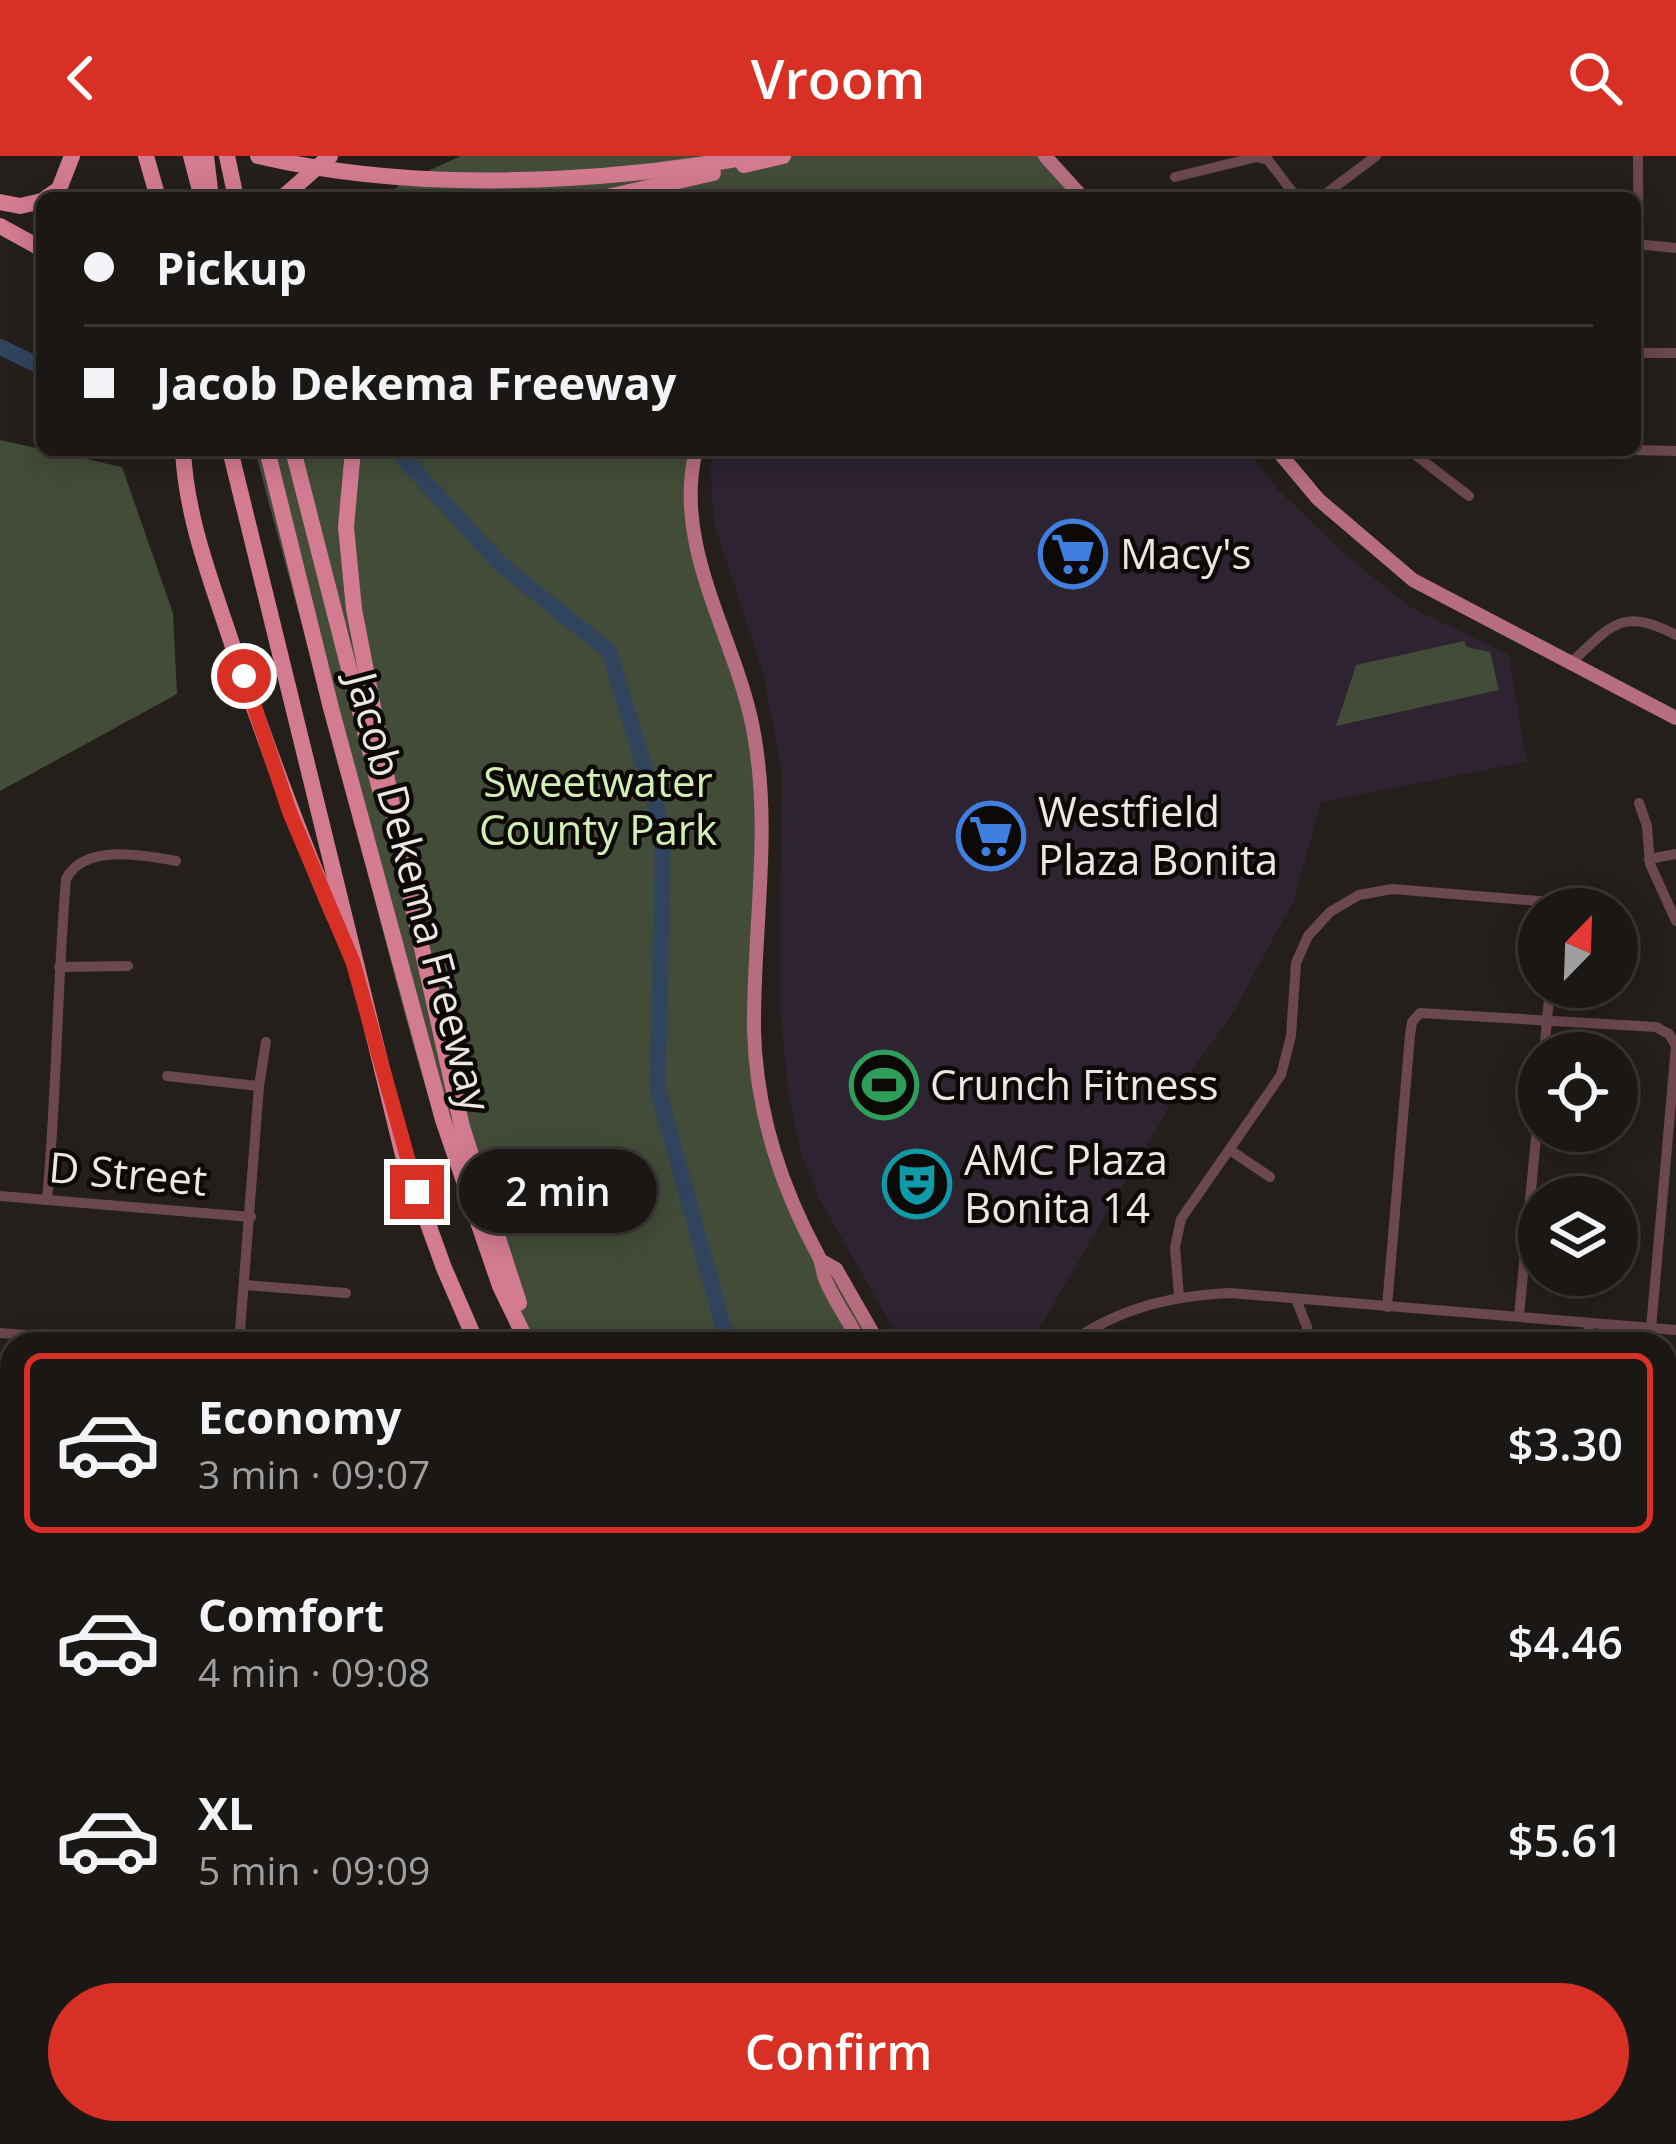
<!DOCTYPE html>
<html lang="en">
<head>
<meta charset="utf-8">
<style>
  :root { --surface:#1b1714; --page:#24201d; --text:#f1f3f6; --muted:#a09fa0; --line:#393634; --accent:#d93025 }
  body { margin:0; font-family:"Open Sans",sans-serif; background:var(--page); color:var(--text); height:100vh; display:flex; flex-direction:column; font-size:45px; white-space:nowrap }
  * { box-sizing:border-box; margin:0 }
  p { font-size:39px; color:var(--muted) }
  .icon { flex:none; width:66px; height:66px; fill:none; stroke:currentColor; stroke-width:2; stroke-linecap:round; stroke-linejoin:round }
  .map { position:relative; flex:1; overflow:hidden }
  .details { position:absolute; left:0px; top:1176px; width:1677px; height:813px; display:flex; flex-direction:column; background:var(--surface); border-radius:36px 36px 0 0; box-shadow:0 6px 30px #0003,0 0 0 3px var(--line) }
  .details>* { flex:none }
  .top-card { position:absolute; left:36px; top:36px; width:1605px; height:264px; border-radius:18px; box-shadow:0 6px 30px #0003,0 0 0 3px var(--line); display:grid; align-content:center; height:264px; padding:0 48px; background:var(--surface) }
  .needle { width:78px; rotate:23deg }
  .tools { position:absolute; left:1518px; top:732px; display:grid; gap:24px }
  .tools a { display:grid; place-items:center; width:120px; height:120px; border-radius:50%; background:var(--surface); box-shadow:0 6px 30px #0003,0 0 0 3px var(--line); font-size:60px }
  .end { position:absolute; width:54px; height:54px; margin:-27px; border:15px solid #d93025; background:#fff; box-shadow:0 0 0 6px #fff }
  .from { border-radius:50% }
  .bubble { position:absolute; height:84px; border-radius:42px; background:var(--surface); box-shadow:0 6px 30px #0003,0 0 0 3px var(--line); font-size:39px; font-weight:600; line-height:84px; text-align:center }
  .top-card b { display:flex; align-items:center; gap:42px; height:114px; font-size:45px }
  .top-card b+b { border-top:3px solid var(--line) }
  .top-card i { width:30px; height:30px; background:var(--text) }
  ul { padding:21px 0 0; list-style:none }
  li { display:flex; align-items:center; gap:36px; height:180px; margin:0 24px 18px; padding:0 24px; border:6px solid transparent; border-radius:18px }
  li div { flex:1 }
  li b { display:block; font-size:45px }
  li em { font-style:normal; font-weight:600 }
  li.selected { border-color:var(--accent) }
  li>.icon { width:108px; height:108px; stroke-width:1.5 }
  .cta { display:flex; gap:24px; margin-top:auto; padding:24px 48px }
  .cta a { flex:1; height:138px; border-radius:72px; background:var(--accent); color:#fff; font-size:48px; font-weight:600; line-height:138px; text-align:center }
  header { display:flex; justify-content:space-between; align-items:center; height:156px; padding:0 48px; background:var(--accent); color:#fff; font-size:54px; font-weight:600 }
  .map>svg:first-child { display:block }
  .commercial { fill:#2d2331 }
  .green { fill:#424c38 }
  .lines { fill:none; stroke-linecap:round; stroke-linejoin:round }
  .river { stroke:#31445e; stroke-width:16 }
  .minor { stroke:#6b4750; stroke-width:10 }
  .major { stroke:#b66d7f; stroke-width:14 }
  .highway { stroke:#d37b91; stroke-width:16 }
  .highway-bridge { stroke:#d37b91; stroke-width:16 }
  .route { stroke:#d93025; stroke-width:15 }
  .labels { text-anchor:middle; stroke-width:9; stroke-linejoin:round; paint-order:stroke }
  .poi-label { font-size:42px; fill:#ebe8e4; stroke:#0c0907; text-anchor:start }
  .park-label { font-size:42px; fill:#d2eeb5; stroke:#0c0907 }
  .street-label { font-size:42px; fill:#ebe8e4; stroke:#0c0907 }
</style>
</head>
<body>
<header><svg class="icon" aria-label="back" viewBox="0 0 24 24"><path d="M15 5l-7 7 7 7"/></svg>Vroom<svg class="icon" aria-label="search" viewBox="0 0 24 24"><circle cx="10" cy="10" r="6"/><path d="M15 15l6 6"/></svg></header>
<div class="map">
<svg width="1676" height="1988" viewBox="0 0 1676 1988">
  <rect width="100%" height="100%" fill="#241f1a"/>
  <path class="commercial" d="M715 294H1247L1278 334 1345 398 1409 450 1509 499 1527 606 1321 646 1294 744 1234 855 1185 924 1030 1188H902L819 1042 801 997 788 935 780 853 781 613 763 516 714 368 710 311Z"/>
  <g class="green">
    <path d="M461 0H1046L1083 42H386L401 27Z"/>
    <path d="M0 284 122 311 173 457 177 538 0 635Z"/>
    <path d="M255 294H696L689 355 758 598 759 934 804 1074 872 1188H527C443 1028 403 854 359 680 326 551 288 423 255 294Z"/>
    <path d="M1464 485 1467 491 1490 496 1499 534 1336 570 1356 509Z"/>
    <path d="M1665 1948 1676 1953V1988H1114L1108 1977H1665Z"/>
  </g>
  <g class="lines">
    <g class="river">
      <path d="M0 191 42 211"/>
      <path d="M396 294 500 408 609 495 663 673 658 934 728 1188"/>
      <path d="M1555 1977 1572 1988"/>
    </g>
    <g class="minor">
      <path d="M1638 0 1639 197"/>
      <path d="M1175 21 1257 1 1268 4 1297 42"/>
      <path d="M1320 42 1376 0"/>
      <path d="M1635 88 1676 92"/>
      <path d="M1635 197H1676"/>
      <path d="M1409 294 1469 340"/>
      <path d="M1631 294 1676 295"/>
      <path d="M1573 505C1613 467 1623 452 1676 479"/>
      <path d="M1639 647 1647 670 1650 708 1676 765"/>
      <path d="M1649 703 1676 698"/>
      <path d="M59 811 128 810"/>
      <path d="M1544 897 1550 831"/>
      <path d="M167 920 259 930"/>
      <path d="M1230 994 1270 1021"/>
      <path d="M0 1040 251 1061"/>
      <path d="M47 1044C57 936 57 830 66 723 84 687 145 699 176 705"/>
      <path d="M245 1129 346 1137"/>
      <path d="M1179 1140 1175 1091 1181 1063 1281 919 1291 880 1296 807 1308 780 1330 756 1359 739 1392 733 1601 750"/>
      <path d="M1296 1143 1307 1171 1306 1188"/>
      <path d="M1387 1151 1410 879 1412 866 1420 857 1656 871 1669 878 1676 890 1651 1172"/>
      <path d="M1519 1160 1539 950"/>
      <path d="M0 1177 141 1188"/>
      <path d="M239 1188 259 930 266 886"/>
      <path d="M1068 1188C1119 1152 1169 1140 1230 1137L1676 1174"/>
      <path d="M1588 1188 1589 1167"/>
      <path d="M0 1578 12 1579"/>
      <path d="M1665 1594 1676 1617"/>
      <path d="M0 1715 12 1716"/>
      <path d="M1665 1792 1675 1718 1676 1643"/>
      <path d="M460 1988 461 1977"/>
      <path d="M728 1988 729 1977"/>
    </g>
    <g class="major">
      <path d="M1045 0 1083 42"/>
      <path d="M696 294C671 395 740 486 755 584 771 680 753 777 754 874 756 955 780 1029 818 1099 823 1108 822 1116 826 1125 835 1146 850 1167 861 1188"/>
      <path d="M1277 294 1318 343 1413 424 1676 562"/>
      <path d="M822 1105 836 1113 879 1188"/>
      <path d="M0 1534 12 1528"/>
      <path d="M1027 1977 1055 1988"/>
      <path d="M1085 1977 1114 1988"/>
      <path d="M1352 1977 1363 1988"/>
      <path d="M1377 1977 1389 1988"/>
    </g>
    <g class="highway">
      <path d="M146 0 158 42"/>
      <path d="M191 0 202 42"/>
      <path d="M206 0 211 42"/>
      <path d="M227 0 236 42"/>
      <path d="M258 0C414 37 599 28 755 0"/>
      <path d="M744 9 783 0"/>
      <path d="M46 42 59 33 72 0"/>
      <path d="M603 42 713 17"/>
      <path d="M0 46 20 50 42 45"/>
      <path d="M0 70 42 93"/>
      <path d="M183 294C186 362 212 427 233 491 264 582 296 671 334 760"/>
      <path d="M230 294 403 999 444 1112 477 1188"/>
      <path d="M267 294 331 552 443 964 500 1130 528 1188"/>
      <path d="M293 294 380 634"/>
      <path d="M353 294 346 371 354 453 406 721 462 971 519 1147"/>
      <path d="M972 1977 981 1988"/>
      <path d="M1062 1977 1069 1988"/>
      <path d="M1181 1977 1189 1988"/>
    </g>
    <g class="highway-bridge">
      <path d="M282 42 330 0"/>
      <path d="M1098 1977 1104 1988"/>
    </g>
  </g>
  <g class="lines">
    <path class="route" d="M244 520 290 657 353 806 417 1036"/>
  </g>
  <defs>
    <symbol id="supermarket-ring" viewBox="-11 -11 22 22"><circle r="9.5" fill="#0c0907" stroke="#3f7fe0" stroke-width="1.5"/><path d="M-6-5.5h2.5l.6 2H6L4.5 2H-2.5L-4.4-4H-6ZM-1.5 3.2a1.3 1.3 0 1 0 .1 0ZM3 3.2a1.3 1.3 0 1 0 .1 0Z" fill="#3f7fe0"/></symbol>
    <symbol id="stadium-ring" viewBox="-11 -11 22 22"><circle r="9.5" fill="#0c0907" stroke="#2e9e5b" stroke-width="1.5"/><path d="M0-5a6.5 5 0 1 0 0 10a6.5 5 0 1 0 0-10ZM-3.5-1.8h7v3.6h-7Z" fill="#2e9e5b"/></symbol>
    <symbol id="theatre-ring" viewBox="-11 -11 22 22"><circle r="9.5" fill="#0c0907" stroke="#0f9aa8" stroke-width="1.5"/><path d="M-5-5.5Q0-4 5-5.5V0Q5 5 0 6Q-5 5-5 0ZM-3.3-2.5H-1v1.5H-3.3ZM1-2.5H3.3v1.5H1ZM-2.8 1Q0 5.5 2.8 1Z" fill="#0f9aa8"/></symbol>
  </defs>
  <g fill-rule="evenodd">
    <use href="#supermarket-ring" x="1035" y="360" width="76" height="76"/>
    <use href="#supermarket-ring" x="953" y="642" width="76" height="76"/>
    <use href="#stadium-ring" x="846" y="891" width="76" height="76"/>
    <use href="#theatre-ring" x="879" y="990" width="76" height="76"/>
  </g>
  <g class="labels">
    <g class="poi-label">
      <text x="1120" y="413">Macy's</text>
      <text x="1038" y="671">Westfield<tspan x="1038" dy="48">Plaza Bonita</tspan></text>
      <text x="930" y="944">Crunch Fitness</text>
      <text x="964" y="1019">AMC Plaza<tspan x="964" dy="48">Bonita 14</tspan></text>
    </g>
    <g class="park-label">
      <text x="598" y="641">Sweetwater<tspan x="598" dy="48">County Park</tspan></text>
    </g>
    <g class="street-label">
      <text transform="translate(419 736) rotate(75)" y="15">Jacob Dekema Freeway</text>
      <text transform="translate(128 1018) rotate(5)" y="15">D Street</text>
    </g>
  </g>
</svg>
<div class="tools">
<a><svg class="needle" viewBox="-14 -14 28 28"><path d="M0-13l5 13h-10z" fill="#e53935"/><path d="M0 13l5-13h-10z" fill="#a09fa0"/></svg></a>
<a><svg class="icon" aria-label="locate" viewBox="0 0 24 24"><circle cx="12" cy="12" r="6"/><path d="M12 2v4M12 18v4M2 12h4M18 12h4"/></svg></a>
<a><svg class="icon" aria-label="layers" viewBox="0 0 24 24"><path d="M12 4l9 5-9 5-9-5zM3 14l9 5 9-5"/></svg></a>
</div>
<i class="end from" style="left:244px;top:520px"></i>
<i class="end" style="left:417px;top:1036px"></i>
<div class="bubble" style="left:459px;top:993px;width:198px">2 min</div>
<div class="top-card">
<b><i class="from"></i>Pickup</b>
<b><i></i>Jacob Dekema Freeway</b>
</div>
<section class="details">
<ul>
<li class="selected"><svg class="icon" aria-label="car" viewBox="0 0 24 24"><path d="M5 17H2v-5l4-1 3-4h7l3 4 3 1v5h-3M9 17h6M6 11h13"/><circle cx="7" cy="17" r="2"/><circle cx="17" cy="17" r="2"/></svg><div><b>Economy</b><p>3 min · 09:07</p></div><em>$3.30</em></li>
<li><svg class="icon" aria-label="car" viewBox="0 0 24 24"><path d="M5 17H2v-5l4-1 3-4h7l3 4 3 1v5h-3M9 17h6M6 11h13"/><circle cx="7" cy="17" r="2"/><circle cx="17" cy="17" r="2"/></svg><div><b>Comfort</b><p>4 min · 09:08</p></div><em>$4.46</em></li>
<li><svg class="icon" aria-label="car" viewBox="0 0 24 24"><path d="M5 17H2v-5l4-1 3-4h7l3 4 3 1v5h-3M9 17h6M6 11h13"/><circle cx="7" cy="17" r="2"/><circle cx="17" cy="17" r="2"/></svg><div><b>XL</b><p>5 min · 09:09</p></div><em>$5.61</em></li>
</ul>
<div class="cta"><a>Confirm</a></div>
</section>
</div>
</body>
</html>
